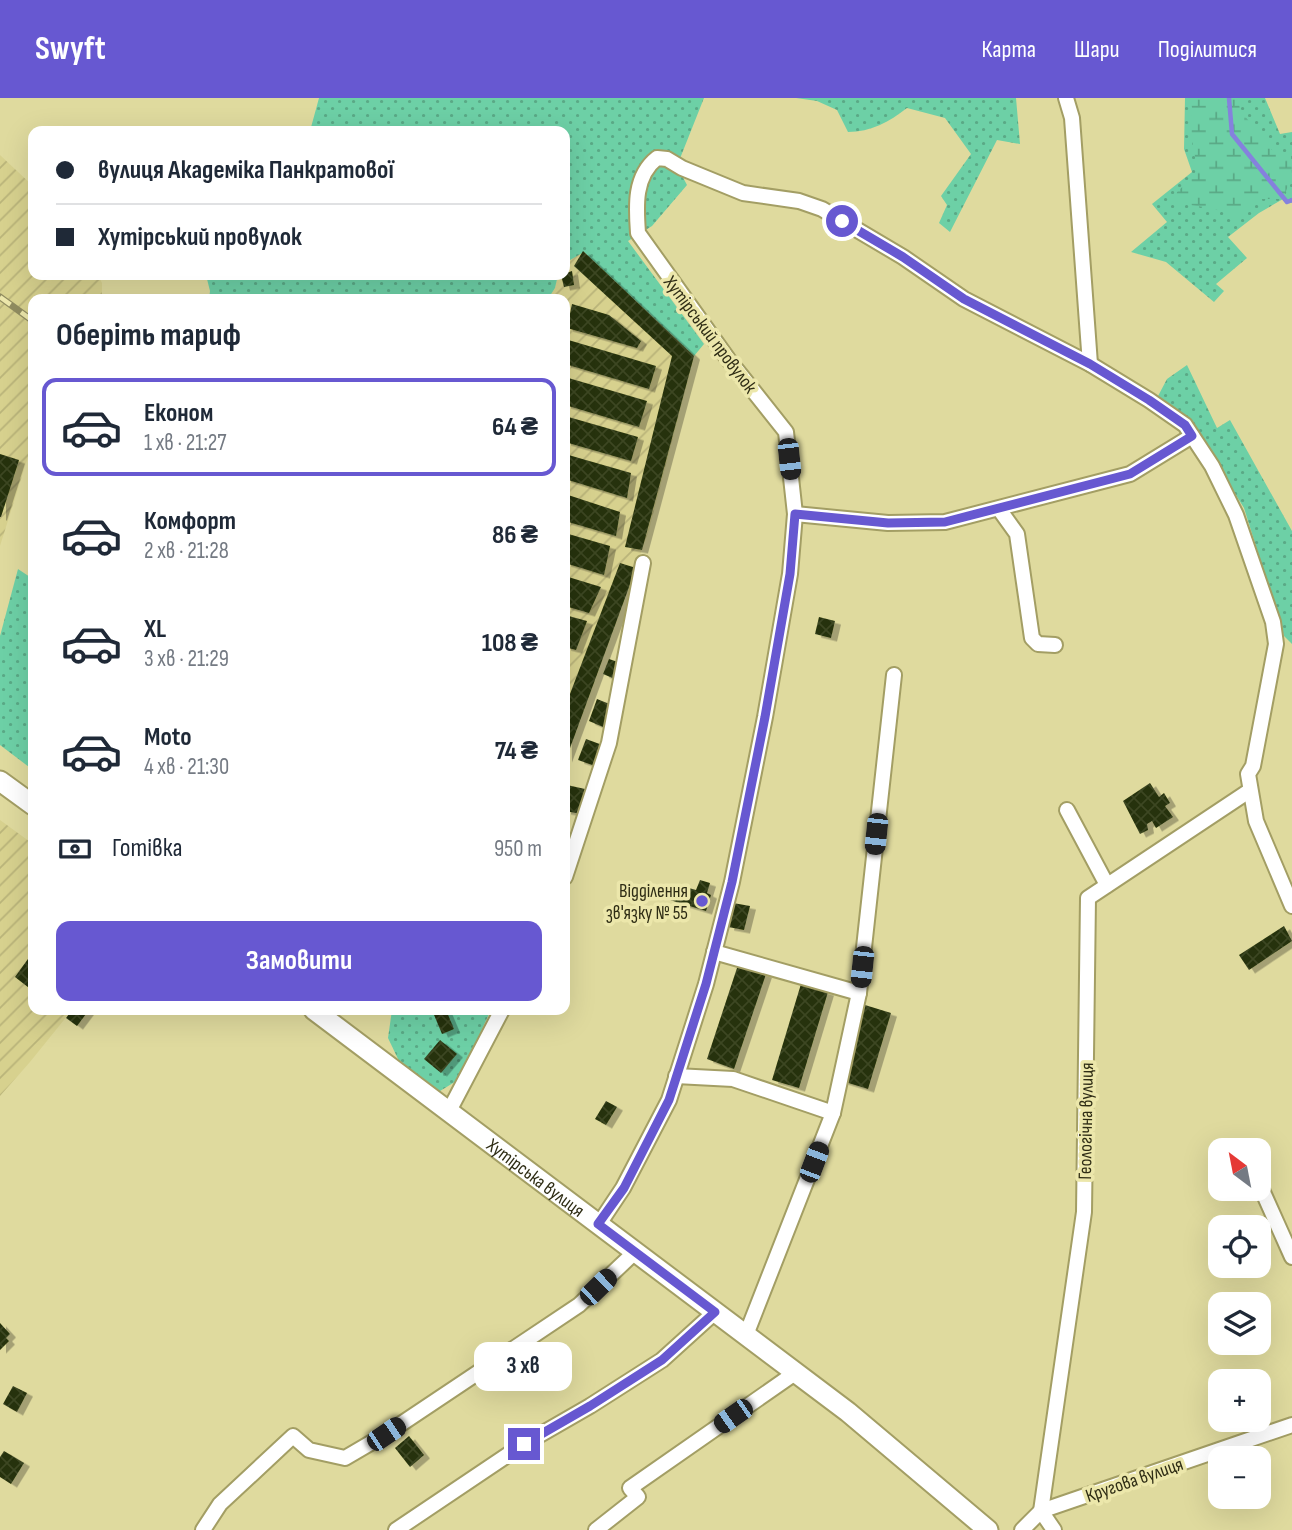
<!DOCTYPE html>
<html lang="uk">
<head>
<meta charset="utf-8">
<style>
  :root { --surface:#fff; --page:#f2f2f3; --text:#1f2937; --muted:#747a83; --line:#e0e1e3; --accent:#6758d1 }
  body { margin:0; font-family:"Sofia Sans Condensed",sans-serif; background:var(--page); color:var(--text); height:100vh; display:flex; flex-direction:column; font-size:26px; white-space:nowrap }
  * { box-sizing:border-box; margin:0 }
  p { font-size:23px; color:var(--muted) }
  .icon { flex:none; width:38px; height:38px; fill:none; stroke:currentColor; stroke-width:2; stroke-linecap:round; stroke-linejoin:round }
  .map { position:relative; flex:1; overflow:hidden }
  .details { position:absolute; left:28px; top:196px; width:542px; height:721px; display:flex; flex-direction:column; background:var(--surface); border-radius:14px; box-shadow:0 7px 28px #0002 }
  .details>* { flex:none }
  .top-card { position:absolute; left:28px; top:28px; width:542px; height:154px; border-radius:14px; box-shadow:0 7px 28px #0002; display:grid; align-content:center; height:154px; padding:0 28px; background:var(--surface) }
  .needle { width:46px; rotate:328deg }
  .buttons { position:absolute; left:1208px; top:1040px; display:grid; gap:14px }
  .buttons a { display:grid; place-items:center; width:63px; height:63px; border-radius:14px; background:var(--surface); box-shadow:0 7px 28px #0002; font-size:35px }
  .end { position:absolute; width:32px; height:32px; margin:-16px; border:9px solid #6758d1; background:#fff; box-shadow:0 0 0 4px #fff }
  .from { border-radius:50% }
  .bubble { position:absolute; height:49px; border-radius:14px; background:var(--surface); box-shadow:0 7px 28px #0002; font-size:23px; font-weight:700; line-height:49px; text-align:center }
  .car { position:absolute; width:21px; height:42px; margin:-21px -10px; border-radius:9px; box-shadow:0 0 5px 2px #0007; background:linear-gradient(#222 24%,#8ab4d8 0 40%,#222 0 76%,#8ab4d8 0 86%,#222 0) }
  .top-card b { display:flex; align-items:center; gap:24px; height:66px; font-size:26px }
  .top-card b+b { border-top:2px solid var(--line) }
  .top-card i { width:18px; height:18px; background:var(--text) }
  ul { padding:0; list-style:none }
  li { display:flex; align-items:center; gap:21px; height:98px; margin:0 14px 10px; padding:0 14px; border:4px solid transparent; border-radius:14px }
  li div { flex:1 }
  li b { display:block; font-size:26px }
  li em { font-style:normal; font-weight:700 }
  li.on { border-color:var(--accent) }
  li>.icon { width:63px; height:63px; stroke-width:1.5 }
  h2 { padding:0 28px; font-size:32px; line-height:84px }
  .pay { display:flex; align-items:center; gap:18px; height:77px; padding:0 28px; font-size:26px }
  .pay p { margin-inline-start:auto }
  .action { display:flex; gap:14px; margin-top:auto; padding:14px 28px }
  .action a { flex:1; height:80px; border-radius:14px; background:var(--accent); color:#fff; font-size:28px; font-weight:700; line-height:80px; text-align:center }
  header { display:flex; align-items:center; gap:42px; box-sizing:border-box; height:98px; padding:0 35px; background:var(--accent); color:#fff }
  header strong { font-size:33px }
  nav { display:flex; gap:38px; margin-inline-start:auto; font-size:24px }
  .map>svg:first-child { display:block }
  .industrial { fill:url(#industrial-furrows) }
  .green { fill:url(#green-dots) }
  .wetland { fill:url(#wetland-marsh) }
  .lines { fill:none; stroke-linecap:round; stroke-linejoin:round }
  .stream { stroke:#8581dd; stroke-width:4.5 }
  .building { fill:url(#building-cross-hatch); filter:url(#shadow) }
  .minor-casing { stroke:#a39e64; stroke-width:18 }
  .secondary-casing { stroke:#a39e64; stroke-width:23 }
  .minor { stroke:#fff; stroke-width:14 }
  .secondary { stroke:#fff; stroke-width:19 }
  .rail-casing { stroke:#908c60; stroke-width:7 }
  .rail { stroke:#ece7ab; stroke-width:4.5; stroke-dasharray:13; stroke-linecap:butt }
  .route { stroke:#6758d1; stroke-width:9 }
  .poi-dot { fill:#6758d1; stroke:#ece7ab; stroke-width:2.5 }
  .labels { text-anchor:middle; stroke-width:7; stroke-linejoin:round; paint-order:stroke }
  .street-label { font-size:19px; fill:#2f2d15; stroke:#ece7ab }
  .poi-label { font-size:19px; fill:#2f2d15; stroke:#ece7ab; text-anchor:end }
</style>
</head>
<body>
<header>
<strong>Swyft</strong>
<nav><a>Карта</a><a>Шари</a><a>Поділитися</a></nav>
</header>
<div class="map">
<svg width="1292" height="1432" viewBox="0 0 1292 1432">
  <defs>
    <pattern id="industrial-furrows" width="10" height="10" patternUnits="userSpaceOnUse" patternTransform="scale(1.75)"><rect width="10" height="10" fill="#d7d18e"/><path d="M-1 1l2-2M0 10L10 0M9 11l2-2" fill="none" stroke="#b9b47a"/></pattern>
    <pattern id="green-dots" width="8" height="8" patternUnits="userSpaceOnUse" patternTransform="scale(1.75)"><rect width="8" height="8" fill="#6dd0a6"/><path d="M2 2h.1M6 6h.1" fill="none" stroke="#5aa986" stroke-width="1.8" stroke-linecap="round"/></pattern>
    <pattern id="wetland-marsh" width="20" height="14" patternUnits="userSpaceOnUse" patternTransform="scale(1.75)"><rect width="20" height="14" fill="#6dd0a6"/><path d="M1 5h8M5 5V1M11 12h8M15 12V8" fill="none" stroke="#5aa986"/></pattern>
    <pattern id="building-cross-hatch" width="8" height="8" patternUnits="userSpaceOnUse" patternTransform="scale(1.75)"><rect width="8" height="8" fill="#253109"/><path d="M0 0l8 8M0 8l8-8" fill="none" stroke="#3c4623"/></pattern>
    <filter id="shadow"><feDropShadow dx="6" dy="3.5" stdDeviation="0" flood-color="#0004"/></filter>
  </defs>
  <rect width="100%" height="100%" fill="#dfda9e"/>
  <g class="industrial">
    <path d="M0 57 33 88V177H98L102 185V198L99 201H33V343L0 448Z"/>
    <path d="M583 153 694 258 649 432 565 662V201H548L555 190 558 177H565V165Z"/>
    <path d="M0 722 33 746V912H72L30 964 0 998Z"/>
  </g>
  <g class="green">
    <path d="M319 0H704L677 68 687 87 652 128 628 143 704 246 694 258 584 154 565 165V33H310Z"/>
    <path d="M796 0H1016L1020 46 997 42 950 134 939 125 947 107 941 98 971 56 945 20 907 10C889 24 871 34 848 34L837 12 817 3Z"/>
    <path d="M1185 0H1265L1280 36 1292 34V105L1283 101 1259 115 1228 139 1247 160 1216 186 1224 193 1214 204 1166 164 1131 154 1167 124 1152 106 1192 74 1184 51Z"/>
    <path d="M206 177H558L555 190 548 201H209L210 193Z"/>
    <path d="M1187 267 1217 330 1230 322 1292 433V546L1284 538 1244 410 1200 339 1181 315 1157 300 1167 281Z"/>
    <path d="M18 471 33 481V672L0 647V538Z"/>
    <path d="M392 912H491L458 982 440 993 399 963 388 940Z"/>
  </g>
  <path class="wetland" d="M1188 0H1238L1240 12 1272 52 1291 56 1292 77 1283 101H1257L1238 119 1211 110 1176 105 1177 94 1198 74 1191 37 1192 10Z"/>
  <g class="lines">
    <path class="stream" d="M1229 0 1232 36 1287 104 1292 102"/>
  </g>
  <g class="building">
    <path d="M583 153 694 258 642 452 625 449 672 258 574 168Z"/>
    <path d="M572 173 574 187 564 189 561 177Z"/>
    <path d="M572 206 609 217 641 243 637 250 567 230Z"/>
    <path d="M565 241 656 268 649 291 565 266Z"/>
    <path d="M565 279 647 303 639 329 565 307Z"/>
    <path d="M565 318 638 339 631 363 565 344Z"/>
    <path d="M0 356 19 362 1 419H0Z"/>
    <path d="M565 356 631 375 627 400 565 381Z"/>
    <path d="M565 396 620 414 616 438 565 423Z"/>
    <path d="M565 435 610 448 604 477 565 465Z"/>
    <path d="M620 465 636 470 566 661 565 609Z"/>
    <path d="M565 478 601 489 589 515 565 508Z"/>
    <path d="M565 517 587 523 576 552 565 549Z"/>
    <path d="M819 519 835 523 831 540 815 536Z"/>
    <path d="M609 561 621 565 615 581 603 576Z"/>
    <path d="M597 601 612 607 603 629 589 623Z"/>
    <path d="M586 641 605 648 598 669 578 662Z"/>
    <path d="M1150 685 1159 699 1164 695 1170 705 1165 708 1173 719 1156 730 1152 723 1147 726 1148 732 1140 736 1123 703Z"/>
    <path d="M567 687 585 691 581 716 565 713Z"/>
    <path d="M700 782 710 785 707 795 711 797 706 813 670 802 675 786 696 792Z"/>
    <path d="M733 805 750 808 744 832 728 829Z"/>
    <path d="M1284 828 1292 843 1249 872 1239 857Z"/>
    <path d="M33 854V893L15 879Z"/>
    <path d="M738 867 766 876 734 971 707 961Z"/>
    <path d="M801 886 828 894 799 990 772 982Z"/>
    <path d="M865 907 891 915 868 991 842 983Z"/>
    <path d="M72 912H89L77 928 66 920Z"/>
    <path d="M432 912H446L454 931 442 936Z"/>
    <path d="M440 942 457 956 441 975 424 961Z"/>
    <path d="M606 1003 617 1009 606 1027 595 1021Z"/>
    <path d="M0 1225 10 1236 6 1240 9 1243 0 1252Z"/>
    <path d="M13 1288 27 1295 17 1314 3 1306Z"/>
    <path d="M409 1338 424 1357 410 1369 395 1350Z"/>
    <path d="M4 1353 24 1365 11 1386 0 1379V1359Z"/>
  </g>
  <g class="lines">
    <defs>
      <g id="minor">
        <path d="M1066 0 1072 20 1090 266"/>
        <path d="M999 411 1017 436 1032 540 1038 546 1055 547"/>
        <path d="M795 416 888 425 945 424 1130 376 1192 338"/>
        <path d="M1067 712 1107 787"/>
        <path d="M565 779 609 645 643 465"/>
        <path d="M714 854 859 895"/>
        <path d="M676 978 733 981 833 1015"/>
        <path d="M449 1013 502 912"/>
        <path d="M1258 1083 1292 1159"/>
        <path d="M599 1126 623 1090 669 1002 706 886 732 784 765 619 790 476 795 416 786 334 728 261 638 135C636 108 634 78 657 60L667 61 682 70 743 95 799 103 822 111 903 159 964 201 1090 266 1149 302 1185 327 1212 368 1236 417 1273 524 1276 546 1253 668 1248 676 1256 723 1292 808"/>
        <path d="M746 1237 833 1015 859 895 894 577"/>
        <path d="M203 1432 220 1406 293 1338 309 1352 345 1360 386 1336 579 1207 635 1154"/>
        <path d="M396 1432 524 1346 590 1308 662 1262 715 1214"/>
        <path d="M596 1432 638 1399 630 1390 795 1275"/>
        <path d="M1022 1432 1041 1413 1292 1327"/>
        <path d="M1054 1432 1041 1413 1084 1114 1088 800 1249 693"/>
      </g>
      <g id="secondary">
        <path d="M0 683 33 707"/>
        <path id="s1" d="M314 912 848 1314 988 1432"/>
      </g>
    </defs>
    <use href="#minor" class="minor-casing"/>
    <use href="#secondary" class="secondary-casing"/>
    <use href="#minor" class="minor"/>
    <use href="#secondary" class="secondary"/>
    <defs>
      <path id="rail" d="M0 199 33 223"/>
    </defs>
    <use href="#rail" class="rail-casing"/>
    <use href="#rail" class="rail"/>
  </g>
  <g class="lines">
    <path class="route" d="M524 1346 590 1308 662 1262 715 1214 598 1126 624 1090 669 1002 706 886 732 784 765 619 790 476 795 416 888 425 945 424 1130 376 1192 338 1185 327 1149 302 1090 266 964 201 903 159 842 123"/>
  </g>
  <circle class="poi-dot" cx="702" cy="803" r="7"/>
  <g class="labels">
    <g class="street-label">
      <text transform="translate(711 236) rotate(53)" y="7">Хутірський провулок</text>
      <text transform="translate(1085 1023) rotate(-89)" y="7">Геологічна вулиця</text>
      <text dy="7" stroke="none"><textPath href="#s1" startOffset="278">Хутірська вулиця</textPath></text>
      <text transform="translate(1134 1381) rotate(-19)" y="7">Кругова вулиця</text>
    </g>
    <g class="poi-label">
      <text x="688" y="799">Відділення<tspan x="688" dy="22">зв'язку № 55</tspan></text>
    </g>
  </g>
</svg>
<div class="buttons">
<a><svg class="needle" viewBox="-14 -14 28 28"><path d="M0-13l5 13h-10z" fill="#e53935"/><path d="M0 13l5-13h-10z" fill="#747a83"/></svg></a>
<a><svg class="icon" aria-label="locate" viewBox="0 0 24 24"><circle cx="12" cy="12" r="6"/><path d="M12 2v4M12 18v4M2 12h4M18 12h4"/></svg></a>
<a><svg class="icon" aria-label="layers" viewBox="0 0 24 24"><path d="M12 4l9 5-9 5-9-5zM3 14l9 5 9-5"/></svg></a>
<a>+</a>
<a>−</a>
</div>
<i class="end from" style="left:842px;top:123px"></i>
<i class="end" style="left:524px;top:1346px"></i>
<div class="bubble" style="left:474px;top:1244px;width:98px">3 хв</div>
<i class="car" style="left:789px;top:361px;rotate:174deg"></i>
<i class="car" style="left:876px;top:736px;rotate:186deg"></i>
<i class="car" style="left:862px;top:869px;rotate:186deg"></i>
<i class="car" style="left:814px;top:1064px;rotate:21deg"></i>
<i class="car" style="left:598px;top:1189px;rotate:46deg"></i>
<i class="car" style="left:733px;top:1318px;rotate:235deg"></i>
<i class="car" style="left:386px;top:1336px;rotate:56deg"></i>
<div class="top-card">
<b><i class="from"></i>вулиця Академіка Панкратової</b>
<b><i></i>Хутірський провулок</b>
</div>
<section class="details">
<h2>Оберіть тариф</h2>
<ul>
<li class="on"><svg class="icon" aria-label="car" viewBox="0 0 24 24"><path d="M5 17H2v-5l4-1 3-4h7l3 4 3 1v5h-3M9 17h6M6 11h13"/><circle cx="7" cy="17" r="2"/><circle cx="17" cy="17" r="2"/></svg><div><b>Економ</b><p>1 хв · 21:27</p></div><em>64 ₴</em></li>
<li><svg class="icon" aria-label="car" viewBox="0 0 24 24"><path d="M5 17H2v-5l4-1 3-4h7l3 4 3 1v5h-3M9 17h6M6 11h13"/><circle cx="7" cy="17" r="2"/><circle cx="17" cy="17" r="2"/></svg><div><b>Комфорт</b><p>2 хв · 21:28</p></div><em>86 ₴</em></li>
<li><svg class="icon" aria-label="car" viewBox="0 0 24 24"><path d="M5 17H2v-5l4-1 3-4h7l3 4 3 1v5h-3M9 17h6M6 11h13"/><circle cx="7" cy="17" r="2"/><circle cx="17" cy="17" r="2"/></svg><div><b>XL</b><p>3 хв · 21:29</p></div><em>108 ₴</em></li>
<li><svg class="icon" aria-label="car" viewBox="0 0 24 24"><path d="M5 17H2v-5l4-1 3-4h7l3 4 3 1v5h-3M9 17h6M6 11h13"/><circle cx="7" cy="17" r="2"/><circle cx="17" cy="17" r="2"/></svg><div><b>Moto</b><p>4 хв · 21:30</p></div><em>74 ₴</em></li>
</ul>
<div class="pay"><svg class="icon" aria-label="cash" viewBox="0 0 24 24"><path d="M3 7h18v10H3z"/><circle cx="12" cy="12" r="2"/></svg>Готівка<p>950 m</p></div>
<div class="action"><a>Замовити</a></div>
</section>
</div>
</body>
</html>
